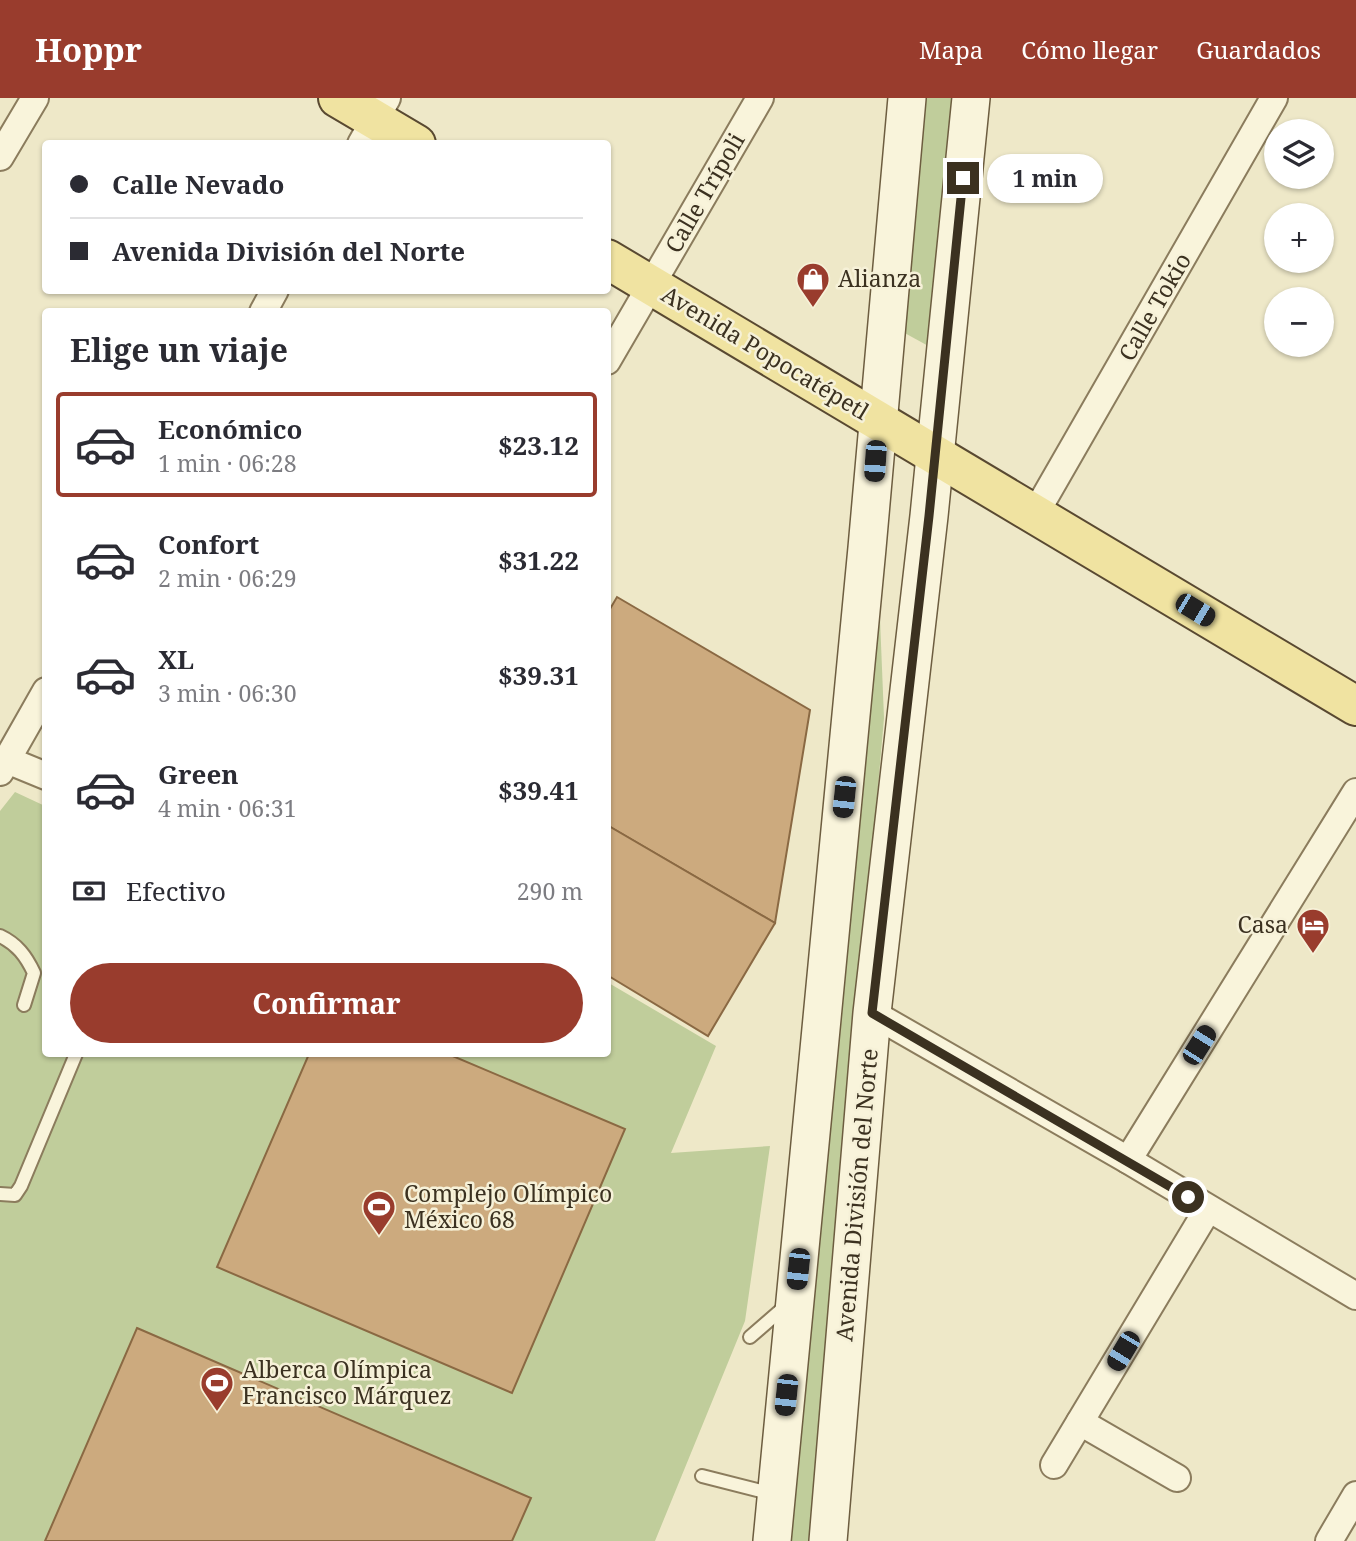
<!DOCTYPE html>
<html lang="es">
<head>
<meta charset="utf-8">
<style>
  :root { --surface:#fff; --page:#f7f7f7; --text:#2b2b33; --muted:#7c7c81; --line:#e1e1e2; --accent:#993c2d }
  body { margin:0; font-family:"Noto Serif",serif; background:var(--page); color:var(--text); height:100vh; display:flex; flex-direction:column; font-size:26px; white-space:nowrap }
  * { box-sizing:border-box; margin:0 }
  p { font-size:23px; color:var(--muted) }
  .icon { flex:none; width:38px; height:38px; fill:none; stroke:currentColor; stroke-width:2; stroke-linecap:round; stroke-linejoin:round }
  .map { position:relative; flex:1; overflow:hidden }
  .panel { position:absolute; left:42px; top:210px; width:569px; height:749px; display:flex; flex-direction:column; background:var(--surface); border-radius:7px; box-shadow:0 2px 5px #0004 }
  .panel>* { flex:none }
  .top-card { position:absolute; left:42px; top:42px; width:569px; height:154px; border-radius:7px; box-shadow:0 2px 5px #0004; display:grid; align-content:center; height:154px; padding:0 28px; background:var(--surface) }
  .tools { position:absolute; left:1264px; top:21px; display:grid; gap:14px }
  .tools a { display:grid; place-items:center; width:70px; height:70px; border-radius:50%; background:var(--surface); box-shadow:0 2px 5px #0004; font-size:35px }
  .end { position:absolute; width:32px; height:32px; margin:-16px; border:9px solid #3b3120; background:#fff; box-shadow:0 0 0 4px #fff }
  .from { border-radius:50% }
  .bubble { position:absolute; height:49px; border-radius:24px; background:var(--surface); box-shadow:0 2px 5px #0004; font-size:23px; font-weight:700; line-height:49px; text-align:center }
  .car { position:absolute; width:21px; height:42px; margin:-21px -10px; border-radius:9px; box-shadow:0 0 5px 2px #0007; background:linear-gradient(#222 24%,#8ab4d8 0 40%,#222 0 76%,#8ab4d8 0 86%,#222 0) }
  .top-card b { display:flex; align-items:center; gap:24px; height:66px; font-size:26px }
  .top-card b+b { border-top:2px solid var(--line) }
  .top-card i { width:18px; height:18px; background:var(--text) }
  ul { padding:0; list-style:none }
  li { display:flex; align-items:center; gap:21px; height:105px; margin:0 14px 10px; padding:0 14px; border:4px solid transparent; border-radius:7px }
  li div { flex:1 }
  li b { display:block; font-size:26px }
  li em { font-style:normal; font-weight:700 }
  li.active { border-color:var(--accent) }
  li>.icon { width:63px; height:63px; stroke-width:1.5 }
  h2 { padding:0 28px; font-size:32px; line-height:84px }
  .pay { display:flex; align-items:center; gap:18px; height:77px; padding:0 28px; font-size:26px }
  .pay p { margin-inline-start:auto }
  .primary-button { display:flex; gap:14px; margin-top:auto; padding:14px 28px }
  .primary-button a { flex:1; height:80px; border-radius:42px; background:var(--accent); color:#fff; font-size:28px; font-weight:700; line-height:80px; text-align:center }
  header { display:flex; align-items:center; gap:42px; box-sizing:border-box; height:98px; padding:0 35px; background:var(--accent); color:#fff }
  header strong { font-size:33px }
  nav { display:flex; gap:38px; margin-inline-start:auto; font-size:24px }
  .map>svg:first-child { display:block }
  .green { fill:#c0cd9b }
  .building { fill:#ccaa7e; stroke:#8a6943; stroke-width:2 }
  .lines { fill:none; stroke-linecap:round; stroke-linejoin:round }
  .lane-casing { stroke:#8b7c5d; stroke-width:16 }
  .street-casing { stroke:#8b7c5d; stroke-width:30 }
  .secondary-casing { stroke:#6d5d40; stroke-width:40 }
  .primary-casing { stroke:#594931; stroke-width:42 }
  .lane { stroke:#f9f4db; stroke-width:12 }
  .street { stroke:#f9f4db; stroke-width:26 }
  .secondary { stroke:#f9f4db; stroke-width:37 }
  .primary { stroke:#f0e3a1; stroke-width:38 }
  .route { stroke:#3b3120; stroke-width:9 }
  .labels { text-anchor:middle; stroke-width:5; stroke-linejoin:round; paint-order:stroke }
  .street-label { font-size:23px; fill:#3b3120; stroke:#f6f1d8 }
  .poi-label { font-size:23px; fill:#3b3120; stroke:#f6f1d8; text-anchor:start }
</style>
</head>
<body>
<header>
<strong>Hoppr</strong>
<nav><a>Mapa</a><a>Cómo llegar</a><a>Guardados</a></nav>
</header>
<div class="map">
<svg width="1356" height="1443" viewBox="0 0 1356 1443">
  <rect width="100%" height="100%" fill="#eee8c8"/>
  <g class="green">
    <path d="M925 0H956L932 250 901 233Z"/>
    <path d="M880 521 884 620 812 1443H789L861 671Z"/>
    <path d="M15 694 45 708 46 956H607V884L716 948 671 1055 770 1048 745 1223 655 1443H0V713Z"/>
  </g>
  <g class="building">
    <path d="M617 499 810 612 775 825 607 727V516Z"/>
    <path d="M607 727 775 825 708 938 607 877Z"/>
    <path d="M309 956H448L625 1031 512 1295 217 1169Z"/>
    <path d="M137 1230 531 1400 512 1443H45Z"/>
  </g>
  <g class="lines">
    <defs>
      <g id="lane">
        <path d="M0 838C17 846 26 858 34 875L24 907"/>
        <path d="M0 1096 15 1097 21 1088 76 956"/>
        <path d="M750 1239 788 1206"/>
        <path d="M702 1378 773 1396"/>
      </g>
      <g id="street">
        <path d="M361 46 387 0"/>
        <path d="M0 59 35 0"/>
        <path d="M263 214 275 192"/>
        <path d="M607 263 760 0"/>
        <path d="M1035 416 1274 0"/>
        <path d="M7 662 46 678"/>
        <path d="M0 674 46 593"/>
        <path d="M872 915 1128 1062 1356 1198"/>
        <path d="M1128 1062 1356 694"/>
        <path d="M1080 1324 1177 1380"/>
        <path d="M1054 1367 1208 1111"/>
        <path d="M1329 1443 1356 1397"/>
      </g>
      <g id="secondary">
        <path d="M772 1443 867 450 907 0"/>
        <path d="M828 1443 872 915 929 418 971 0"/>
      </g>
      <g id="primary">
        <path d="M338 0 416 46"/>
        <path d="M607 161 1356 608"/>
      </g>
    </defs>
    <use href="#lane" class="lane-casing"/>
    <use href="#street" class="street-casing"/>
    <use href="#secondary" class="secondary-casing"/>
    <use href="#primary" class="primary-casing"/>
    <use href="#lane" class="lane"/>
    <use href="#street" class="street"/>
    <use href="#secondary" class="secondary"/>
    <use href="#primary" class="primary"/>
  </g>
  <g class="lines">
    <path class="route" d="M963 80 929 418 872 915 1188 1099"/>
  </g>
  <defs>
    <symbol id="shop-pin" viewBox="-11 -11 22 30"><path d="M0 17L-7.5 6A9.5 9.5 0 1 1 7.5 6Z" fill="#993c2d" stroke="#f6f1d8"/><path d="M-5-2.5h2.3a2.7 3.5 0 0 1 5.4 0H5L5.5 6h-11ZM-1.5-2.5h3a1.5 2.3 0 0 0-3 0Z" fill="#fff"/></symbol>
    <symbol id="hotel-pin" viewBox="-11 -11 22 30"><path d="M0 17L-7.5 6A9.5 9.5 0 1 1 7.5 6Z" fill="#993c2d" stroke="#f6f1d8"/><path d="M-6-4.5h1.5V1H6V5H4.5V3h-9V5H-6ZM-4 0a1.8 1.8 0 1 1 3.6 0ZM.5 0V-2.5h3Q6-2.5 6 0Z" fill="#fff"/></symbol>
    <symbol id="stadium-pin" viewBox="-11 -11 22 30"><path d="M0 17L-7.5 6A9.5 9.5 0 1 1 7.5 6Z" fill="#993c2d" stroke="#f6f1d8"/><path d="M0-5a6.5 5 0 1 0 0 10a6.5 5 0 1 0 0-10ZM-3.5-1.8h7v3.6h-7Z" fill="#fff"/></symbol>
  </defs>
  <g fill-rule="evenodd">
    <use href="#shop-pin" x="794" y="162" width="38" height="52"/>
    <use href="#hotel-pin" x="1294" y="808" width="38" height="52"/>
    <use href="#stadium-pin" x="360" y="1090" width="38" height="52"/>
    <use href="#stadium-pin" x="198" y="1266" width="38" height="52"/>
  </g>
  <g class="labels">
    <g class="street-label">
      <text transform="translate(705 95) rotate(-60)" y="8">Calle Trípoli</text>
      <text transform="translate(1155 209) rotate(-60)" y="8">Calle Tokio</text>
      <text transform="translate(765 255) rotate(31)" y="8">Avenida Popocatépetl</text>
      <text transform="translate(857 1097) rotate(-85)" y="8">Avenida División del Norte</text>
    </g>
    <g class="poi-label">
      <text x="838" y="189">Alianza</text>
      <text x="1288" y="835" text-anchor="end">Casa</text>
      <text x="404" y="1104">Complejo Olímpico<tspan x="404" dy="26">México 68</tspan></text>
      <text x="242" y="1280">Alberca Olímpica<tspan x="242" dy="26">Francisco Márquez</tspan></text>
    </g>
  </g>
</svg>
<div class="tools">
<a><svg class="icon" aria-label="layers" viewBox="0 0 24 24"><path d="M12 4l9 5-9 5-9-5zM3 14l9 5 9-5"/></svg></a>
<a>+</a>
<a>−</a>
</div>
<i class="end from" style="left:1188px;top:1099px"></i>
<i class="end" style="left:963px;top:80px"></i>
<div class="bubble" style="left:987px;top:56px;width:116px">1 min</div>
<i class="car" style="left:875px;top:363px;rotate:184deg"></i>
<i class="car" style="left:1195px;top:512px;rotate:121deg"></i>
<i class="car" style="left:844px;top:699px;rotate:186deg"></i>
<i class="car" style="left:1199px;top:947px;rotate:32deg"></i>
<i class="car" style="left:798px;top:1171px;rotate:186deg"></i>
<i class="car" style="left:1123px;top:1253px;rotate:211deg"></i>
<i class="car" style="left:786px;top:1297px;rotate:186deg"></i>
<div class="top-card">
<b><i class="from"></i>Calle Nevado</b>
<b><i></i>Avenida División del Norte</b>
</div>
<section class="panel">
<h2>Elige un viaje</h2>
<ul>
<li class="active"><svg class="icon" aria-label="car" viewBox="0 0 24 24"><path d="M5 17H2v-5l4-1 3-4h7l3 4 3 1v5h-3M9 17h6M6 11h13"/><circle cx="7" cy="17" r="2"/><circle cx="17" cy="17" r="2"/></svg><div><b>Económico</b><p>1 min · 06:28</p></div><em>$23.12</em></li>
<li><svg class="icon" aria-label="car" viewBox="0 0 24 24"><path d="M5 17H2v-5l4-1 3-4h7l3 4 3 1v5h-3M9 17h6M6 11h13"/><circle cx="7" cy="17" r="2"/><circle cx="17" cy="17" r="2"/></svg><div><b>Confort</b><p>2 min · 06:29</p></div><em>$31.22</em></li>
<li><svg class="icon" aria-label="car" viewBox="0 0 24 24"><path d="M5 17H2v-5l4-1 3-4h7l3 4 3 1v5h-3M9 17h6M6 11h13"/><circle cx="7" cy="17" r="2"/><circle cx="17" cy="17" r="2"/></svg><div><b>XL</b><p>3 min · 06:30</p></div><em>$39.31</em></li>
<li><svg class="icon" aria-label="car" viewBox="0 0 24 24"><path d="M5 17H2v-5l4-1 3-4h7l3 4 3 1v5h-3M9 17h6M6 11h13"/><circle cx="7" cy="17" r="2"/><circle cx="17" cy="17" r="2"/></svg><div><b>Green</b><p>4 min · 06:31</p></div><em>$39.41</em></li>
</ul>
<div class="pay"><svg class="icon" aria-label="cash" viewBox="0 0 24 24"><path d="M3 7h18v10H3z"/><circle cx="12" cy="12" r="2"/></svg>Efectivo<p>290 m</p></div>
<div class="primary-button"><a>Confirmar</a></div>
</section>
</div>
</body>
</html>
